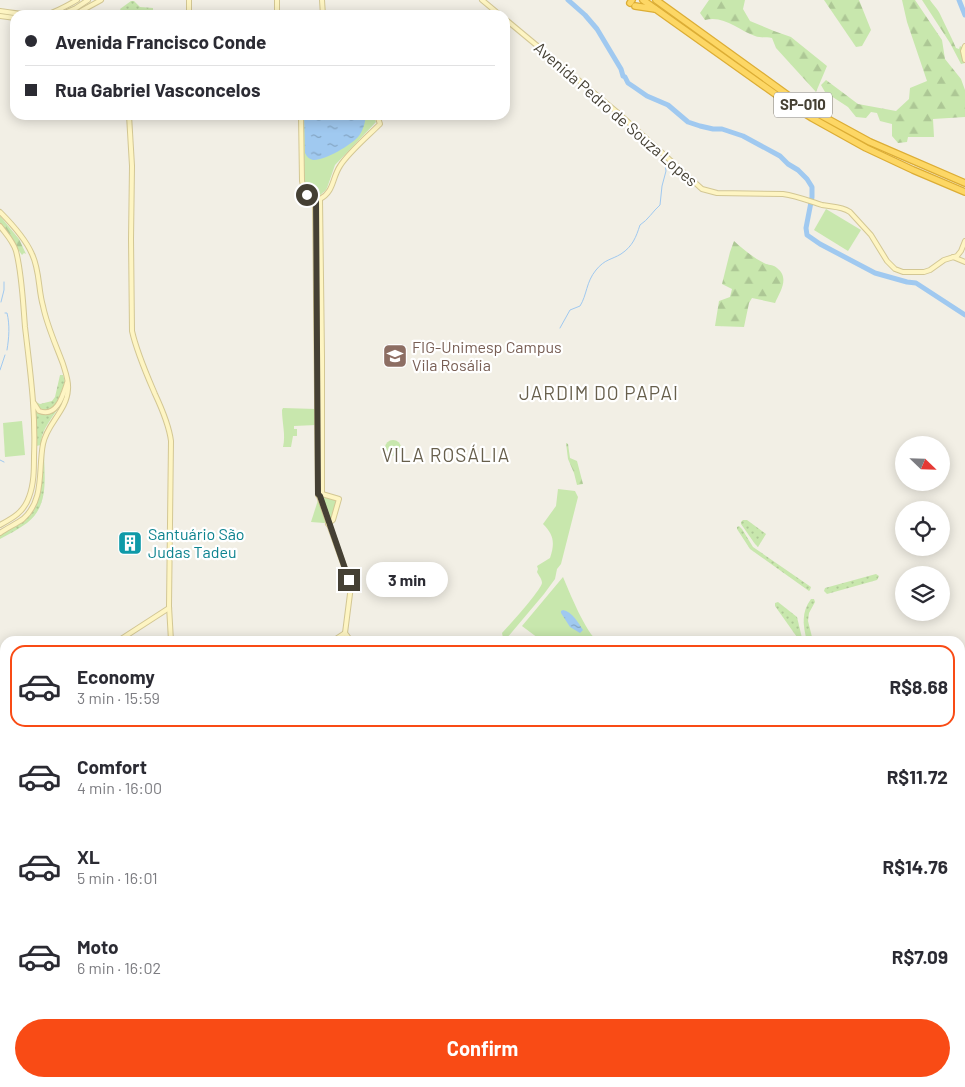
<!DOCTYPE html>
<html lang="en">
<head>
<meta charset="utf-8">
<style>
  :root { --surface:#fff; --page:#f7f7f7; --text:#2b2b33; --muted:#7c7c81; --line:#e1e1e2; --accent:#f94b15 }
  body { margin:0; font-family:Barlow,sans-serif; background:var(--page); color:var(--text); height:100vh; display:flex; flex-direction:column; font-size:19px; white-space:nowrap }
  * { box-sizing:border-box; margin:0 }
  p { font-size:16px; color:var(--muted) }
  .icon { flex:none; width:28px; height:28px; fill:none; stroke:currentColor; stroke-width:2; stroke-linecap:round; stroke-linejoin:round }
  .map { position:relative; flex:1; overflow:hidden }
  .details { position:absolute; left:0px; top:636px; width:965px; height:451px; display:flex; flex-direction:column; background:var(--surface); border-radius:15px 15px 0 0; box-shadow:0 2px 12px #0003 }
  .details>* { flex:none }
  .hud { position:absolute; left:10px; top:10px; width:500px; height:110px; border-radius:15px; box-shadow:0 2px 12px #0003; display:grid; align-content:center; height:110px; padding:0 15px; background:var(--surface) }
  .needle { width:32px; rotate:113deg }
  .buttons { position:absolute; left:895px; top:436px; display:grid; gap:10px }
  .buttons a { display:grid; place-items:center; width:55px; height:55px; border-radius:50%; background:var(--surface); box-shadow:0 2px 12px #0003; font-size:25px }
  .end { position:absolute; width:22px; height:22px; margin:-11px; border:6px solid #454034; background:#fff; box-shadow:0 0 0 2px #fff }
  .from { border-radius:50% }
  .bubble { position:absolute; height:35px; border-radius:18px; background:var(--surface); box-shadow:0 2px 12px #0003; font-size:16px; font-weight:700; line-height:35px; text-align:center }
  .hud b { display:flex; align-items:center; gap:18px; height:48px; font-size:19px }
  .hud b+b { border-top:1px solid var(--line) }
  .hud i { width:12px; height:12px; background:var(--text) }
  ul { padding:9px 0 0; list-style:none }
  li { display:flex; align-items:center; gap:15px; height:82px; margin:0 10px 8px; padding:0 5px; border:2px solid transparent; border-radius:15px }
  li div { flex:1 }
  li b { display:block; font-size:19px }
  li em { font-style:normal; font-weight:700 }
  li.on { border-color:var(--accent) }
  li>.icon { width:45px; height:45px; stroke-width:1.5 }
  .action { display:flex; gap:10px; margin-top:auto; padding:10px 15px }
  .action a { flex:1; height:58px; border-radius:30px; background:var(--accent); color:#fff; font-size:20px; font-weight:700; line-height:58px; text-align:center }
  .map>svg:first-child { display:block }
  .grass { fill:url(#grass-dots) }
  .forest { fill:url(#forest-firs) }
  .park { fill:#c8e7ad }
  .water { fill:url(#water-ripples) }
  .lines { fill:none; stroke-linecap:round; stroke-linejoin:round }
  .stream { stroke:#a0c9f0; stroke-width:1 }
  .river { stroke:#a0c9f0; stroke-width:5 }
  .secondary-casing { stroke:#d3c794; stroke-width:6 }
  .highway-casing { stroke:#dcad35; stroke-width:8 }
  .secondary { stroke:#fef5c3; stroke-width:4 }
  .highway { stroke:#fdd765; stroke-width:5.5 }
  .route { stroke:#454034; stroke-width:6 }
  .labels { text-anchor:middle; stroke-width:4.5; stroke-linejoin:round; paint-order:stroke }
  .shield { fill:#fff; stroke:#7d7971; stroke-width:1 }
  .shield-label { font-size:15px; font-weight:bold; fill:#454034 }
  .street-label { font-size:16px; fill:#454034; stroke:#fff }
  .education-label { font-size:16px; fill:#785e54; stroke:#fff; text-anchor:start }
  .culture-label { font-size:16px; fill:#0d838f; stroke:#fff; text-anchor:start }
  .quarter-label { font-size:19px; letter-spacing:1px; fill:#675f4c; stroke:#fff }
</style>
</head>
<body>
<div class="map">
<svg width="965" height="1087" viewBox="0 0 965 1087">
  <defs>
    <pattern id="grass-dots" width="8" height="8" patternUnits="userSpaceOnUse" patternTransform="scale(1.25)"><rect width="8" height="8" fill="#c8e7ad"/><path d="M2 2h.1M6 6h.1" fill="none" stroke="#adc795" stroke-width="1.8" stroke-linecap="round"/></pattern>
    <pattern id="forest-firs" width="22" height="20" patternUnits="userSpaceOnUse" patternTransform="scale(1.25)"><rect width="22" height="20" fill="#c8e7ad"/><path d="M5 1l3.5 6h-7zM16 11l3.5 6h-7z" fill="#adc795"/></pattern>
    <pattern id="water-ripples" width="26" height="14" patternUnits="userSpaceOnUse" patternTransform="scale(1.25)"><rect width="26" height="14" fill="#a0c9f0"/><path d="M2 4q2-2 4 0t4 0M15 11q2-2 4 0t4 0" fill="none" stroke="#84a5c3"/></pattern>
  </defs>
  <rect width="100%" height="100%" fill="#f2efe5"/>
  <g class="grass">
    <path d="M131 1H134L140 7 153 8V12L122 13 120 9Z"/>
    <path d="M316 203H319L321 489 319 488Z"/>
    <path d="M60 375H63C74 405 40 420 41 445L36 446 34 401 40 404 52 401 55 397Z"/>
    <path d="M44 450C44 477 50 505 27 523 19 529 9 534 0 539V533L22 520 35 503Z"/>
    <path d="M743 520H747L766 534 758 547 755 544 741 524V522Z"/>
    <path d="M739 526 742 529 753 547 811 587 810 590 809 591 750 549 737 529V527Z"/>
    <path d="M876 574 879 576 877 580 827 594 824 591 825 588Z"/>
    <path d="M811 599H814L815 602 809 613 808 621 813 641H807C803 626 801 612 811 599Z"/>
    <path d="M778 602 797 617 802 638 801 640H799L775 606V603Z"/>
  </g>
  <g class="forest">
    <path d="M709 0H745L743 9 750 21 774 31 791 37 827 66 816 92 776 48 772 38C766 37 760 38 755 36 738 30 724 15 705 20L700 13Z"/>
    <path d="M824 0H859L871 30 862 46 856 47Z"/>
    <path d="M902 0H915L942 40 945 59 961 79 965 90V117L933 119 934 137H908L907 142 898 143 892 136V124L880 121 877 113 871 112 866 118 856 117 848 107 825 92 821 85 826 80 858 104 896 111 909 99 910 88 927 81 907 22Z"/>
    <path d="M922 0H930C933 5 938 9 940 14 945 25 951 36 956 48L959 49 960 46 963 48 962 52 965 63 961 64 950 43Z"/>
    <path d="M0 216 19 239 26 254 24 253 22 255 0 224Z"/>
    <path d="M734 241C744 250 755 259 766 264 770 265 774 265 777 268 790 278 780 292 775 303L752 298 749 303 744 327 715 326 719 301 730 297 732 289 722 284 730 252Z"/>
    <path d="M566 443 568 444 570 458 577 461 583 484 577 485 574 473 568 459Z"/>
  </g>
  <g class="park">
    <path d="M302 115H373L376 122 335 165 327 188 325 191 320 195 317 196 309 194 304 187Z"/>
    <path d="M826 209 861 230 848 251 814 230Z"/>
    <path d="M283 408 316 409V425L294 426V429H297V436H293L291 447H283C286 435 282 423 282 410Z"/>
    <path d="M22 421 25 455 5 457 3 423Z"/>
    <circle cx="393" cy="448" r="8"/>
    <path d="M558 489 575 491 578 497 561 564 557 569 555 579 544 594 506 639 503 638 502 633C508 627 541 590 542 583 542 579 539 576 537 572L538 569 537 566 550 558C555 543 554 535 543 524L556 506Z"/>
    <path d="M322 495 337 500 330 521 324 523 311 522 319 497Z"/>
    <path d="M442 575 444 579C436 596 420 596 410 581Z"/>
    <path d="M563 577C569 591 586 634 598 641H542L522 626Z"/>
  </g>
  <g class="water">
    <path d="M304 115H366C365 123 363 131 358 137 351 145 324 161 313 160 309 159 307 157 305 153Z"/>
    <path d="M563 610C572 612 578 622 583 630L580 633 570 627 561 613V611Z"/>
  </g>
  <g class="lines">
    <g class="stream">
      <path d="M1 302 4 290V282"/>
      <path d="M5 313H7C10 325 9 338 7 350"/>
      <path d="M560 328 570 310 580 306C587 295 586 282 596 270 605 259 611 260 621 254 633 246 636 237 640 225 648 220 653 211 660 205L662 186 666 171 665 165"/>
      <path d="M0 370 5 355"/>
      <path d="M0 460 4 462"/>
      <path d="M0 829 5 825"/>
      <path d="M493 1087 498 1082"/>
    </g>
    <g class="river">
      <path d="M568 0 585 15 597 29 621 69 623 76 625 77 628 83 634 87 647 96 668 105 688 122 700 126 713 129H722L743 136 780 156 788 164 798 170 807 179 812 187V197L806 228 807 235 820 244 875 273 907 282 916 283 965 315"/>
      <path d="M959 0 965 15"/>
    </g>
    <defs>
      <g id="secondary">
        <path d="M189 0V15"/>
        <path d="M277 0V12L280 15"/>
        <path d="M322 0 323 15"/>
        <path d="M482 0 500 15"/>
        <path d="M0 11C15 13 33 17 48 14 58 11 68 5 77 0"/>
        <path d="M81 11 101 0"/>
        <path d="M60 15 76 8 88 0"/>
        <path d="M0 16 15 18"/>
        <path d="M505 19 617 112 702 189 717 193 783 194C797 196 809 201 822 205 832 207 841 206 850 212L871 235 887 261 895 269 903 272H924L930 270 944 260 957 256 961 251 965 241"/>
        <path d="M965 46 963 51 965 60"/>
        <path d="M129 115 132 166 131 239 132 331C137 353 146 373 155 394 162 409 169 425 171 441L169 606 171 641"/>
        <path d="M301 115 302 181C304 193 308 198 320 199 334 192 332 178 340 166 348 153 368 136 380 124L377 115"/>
        <path d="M315 199 318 495"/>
        <path d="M320 199 322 357V492"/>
        <path d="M0 212C12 224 25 238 32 254 40 271 38 289 43 306 47 326 56 345 63 364 65 371 69 381 68 389 67 411 47 423 43 444 38 469 45 500 23 519 16 524 7 528 0 533"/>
        <path d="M0 226C6 234 13 241 16 251 22 274 23 303 25 327 30 370 36 412 34 456 34 469 34 484 29 497 24 512 13 518 0 525"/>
        <path d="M953 257 965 262"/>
        <path d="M34 403 39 411C57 418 63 395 67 383"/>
        <path d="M322 494 339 499 333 520 328 524"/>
        <path d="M319 496 351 586 345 633 351 641"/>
        <path d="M118 641 169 608"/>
        <path d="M333 641 345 633"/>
        <path d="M0 725 5 722"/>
        <path d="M960 892H965"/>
        <path d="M960 919 965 918"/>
        <path d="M2 921V927L3 932"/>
        <path d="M0 951 5 953"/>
        <path d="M103 1082 105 1087"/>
        <path d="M278 1082 279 1087"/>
        <path d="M507 1082 510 1084 518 1082"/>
        <path d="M770 1082 774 1087"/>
        <path d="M478 1087 484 1082"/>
        <path d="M502 1087 504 1082"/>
      </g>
      <g id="highway">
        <path d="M643 0 785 101 812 118 866 148 913 170 965 192"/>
        <path d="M656 0 789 96 815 112 870 142 965 183"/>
        <path d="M630 3 632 0"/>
        <path d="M635 6 655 9"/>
      </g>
    </defs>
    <use href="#secondary" class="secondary-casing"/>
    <use href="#highway" class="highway-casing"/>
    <use href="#secondary" class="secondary"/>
    <use href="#highway" class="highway"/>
  </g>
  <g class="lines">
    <path class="route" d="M307 195 316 198 318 494 320 496 349 580"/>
  </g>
  <defs>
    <symbol id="university-square" viewBox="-11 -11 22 22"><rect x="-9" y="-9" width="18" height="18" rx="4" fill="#8d6e63" stroke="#fff"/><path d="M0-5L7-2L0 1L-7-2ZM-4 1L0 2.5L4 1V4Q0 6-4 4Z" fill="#fff"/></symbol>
    <symbol id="building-square" viewBox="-11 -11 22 22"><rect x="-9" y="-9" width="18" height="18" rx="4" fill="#0f9aa8" stroke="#fff"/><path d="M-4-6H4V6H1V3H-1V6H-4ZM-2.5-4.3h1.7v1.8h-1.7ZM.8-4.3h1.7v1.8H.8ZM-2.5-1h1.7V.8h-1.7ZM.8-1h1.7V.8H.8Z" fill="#fff"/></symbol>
  </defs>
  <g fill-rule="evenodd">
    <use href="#university-square" x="381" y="342" width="28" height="28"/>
    <use href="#building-square" x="116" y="529" width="28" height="28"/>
  </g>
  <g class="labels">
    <rect class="shield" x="774" y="92.5" width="58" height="25" rx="4"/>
    <g class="shield-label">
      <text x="803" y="110">SP-010</text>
    </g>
    <g class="street-label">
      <text transform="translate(616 114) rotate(41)" y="6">Avenida Pedro de Souza Lopes</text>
    </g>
    <g class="education-label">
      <text x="412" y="353">FIG-Unimesp Campus<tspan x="412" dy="18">Vila Rosália</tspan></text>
    </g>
    <g class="culture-label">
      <text x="148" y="540">Santuário São<tspan x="148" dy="18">Judas Tadeu</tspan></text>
    </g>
    <g class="quarter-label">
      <text x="599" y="400">JARDIM DO PAPAI</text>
      <text x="446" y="462">VILA ROSÁLIA</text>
    </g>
  </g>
</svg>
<div class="buttons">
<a><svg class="needle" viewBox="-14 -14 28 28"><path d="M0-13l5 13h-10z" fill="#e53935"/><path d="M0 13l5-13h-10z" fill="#7c7c81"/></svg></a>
<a><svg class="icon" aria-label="locate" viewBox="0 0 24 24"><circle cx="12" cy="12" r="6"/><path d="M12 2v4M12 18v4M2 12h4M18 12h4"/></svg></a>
<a><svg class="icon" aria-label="layers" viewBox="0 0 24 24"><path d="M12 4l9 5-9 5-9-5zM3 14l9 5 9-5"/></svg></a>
</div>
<i class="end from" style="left:307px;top:195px"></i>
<i class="end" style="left:349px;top:580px"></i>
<div class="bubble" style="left:366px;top:562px;width:82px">3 min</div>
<div class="hud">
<b><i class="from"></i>Avenida Francisco Conde</b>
<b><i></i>Rua Gabriel Vasconcelos</b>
</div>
<section class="details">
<ul>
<li class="on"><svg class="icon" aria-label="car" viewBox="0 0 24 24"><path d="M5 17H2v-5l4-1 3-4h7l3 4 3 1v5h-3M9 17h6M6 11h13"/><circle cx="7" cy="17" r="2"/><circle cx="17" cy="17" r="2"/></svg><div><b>Economy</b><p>3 min · 15:59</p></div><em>R$8.68</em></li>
<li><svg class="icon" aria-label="car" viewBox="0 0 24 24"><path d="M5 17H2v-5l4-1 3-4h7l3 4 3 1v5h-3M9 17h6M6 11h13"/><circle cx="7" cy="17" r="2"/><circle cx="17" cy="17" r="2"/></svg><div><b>Comfort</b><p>4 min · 16:00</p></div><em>R$11.72</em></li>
<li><svg class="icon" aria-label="car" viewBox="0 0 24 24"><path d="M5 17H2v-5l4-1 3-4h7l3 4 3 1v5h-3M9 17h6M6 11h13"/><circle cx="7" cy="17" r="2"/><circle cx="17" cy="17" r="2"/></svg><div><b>XL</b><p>5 min · 16:01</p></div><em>R$14.76</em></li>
<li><svg class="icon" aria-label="car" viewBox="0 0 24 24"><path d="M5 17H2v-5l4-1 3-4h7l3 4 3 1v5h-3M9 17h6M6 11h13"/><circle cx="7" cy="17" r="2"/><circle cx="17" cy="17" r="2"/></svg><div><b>Moto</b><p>6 min · 16:02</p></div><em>R$7.09</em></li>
</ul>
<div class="action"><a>Confirm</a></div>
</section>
</div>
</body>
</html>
